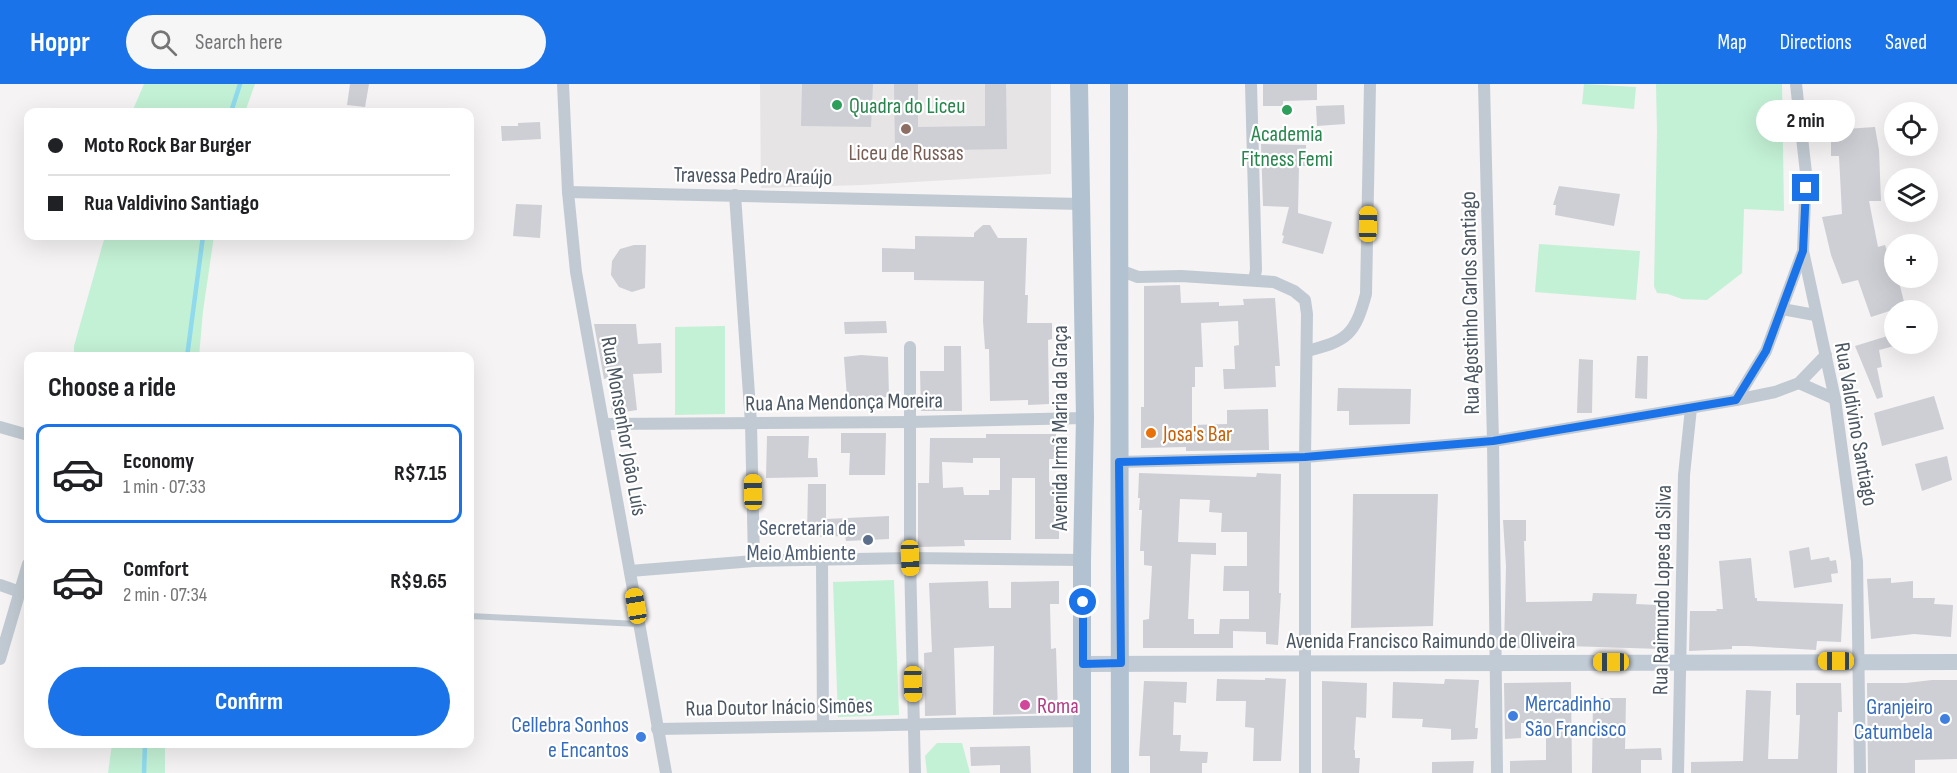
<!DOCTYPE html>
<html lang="en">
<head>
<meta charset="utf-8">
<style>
  :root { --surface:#fff; --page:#f6f6f6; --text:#202124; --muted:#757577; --line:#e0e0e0; --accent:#1a73e8 }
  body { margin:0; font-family:"Sofia Sans Condensed",sans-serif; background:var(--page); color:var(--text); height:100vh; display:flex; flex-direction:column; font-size:22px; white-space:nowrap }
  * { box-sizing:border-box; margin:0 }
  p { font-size:20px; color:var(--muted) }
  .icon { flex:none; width:33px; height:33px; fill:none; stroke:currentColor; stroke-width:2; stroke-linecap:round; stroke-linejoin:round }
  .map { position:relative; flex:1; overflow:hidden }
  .panel { position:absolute; left:24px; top:268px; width:450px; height:396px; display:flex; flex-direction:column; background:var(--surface); border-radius:12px; box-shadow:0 6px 24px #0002 }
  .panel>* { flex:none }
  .top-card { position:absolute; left:24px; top:24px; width:450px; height:132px; border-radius:12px; box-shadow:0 6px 24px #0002; display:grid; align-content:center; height:132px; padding:0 24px; background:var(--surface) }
  .controls { position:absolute; left:1884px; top:18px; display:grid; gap:12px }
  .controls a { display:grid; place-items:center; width:54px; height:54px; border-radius:50%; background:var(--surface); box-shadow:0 6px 24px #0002; font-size:30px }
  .end { position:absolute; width:27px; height:27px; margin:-14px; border:8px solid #1a73e8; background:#fff; box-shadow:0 0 0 3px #fff }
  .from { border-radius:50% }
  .bubble { position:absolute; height:42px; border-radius:21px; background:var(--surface); box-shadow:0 6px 24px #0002; font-size:20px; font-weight:700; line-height:42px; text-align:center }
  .car { position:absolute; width:18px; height:36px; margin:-18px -9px; border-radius:8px; box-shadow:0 0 4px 2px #0007; background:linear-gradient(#f5c518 24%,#345 0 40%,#f5c518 0 76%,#345 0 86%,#f5c518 0) }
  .top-card b { display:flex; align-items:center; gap:21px; height:57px; font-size:22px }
  .top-card b+b { border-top:2px solid var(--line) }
  .top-card i { width:15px; height:15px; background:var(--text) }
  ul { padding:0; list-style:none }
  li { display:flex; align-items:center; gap:18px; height:99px; margin:0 12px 9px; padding:0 12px; border:3px solid transparent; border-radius:12px }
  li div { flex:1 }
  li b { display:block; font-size:22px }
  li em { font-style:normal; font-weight:700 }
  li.selected { border-color:var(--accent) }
  li>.icon { width:54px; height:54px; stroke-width:1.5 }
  h2 { padding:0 24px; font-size:27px; line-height:72px }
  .action { display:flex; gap:12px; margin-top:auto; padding:12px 24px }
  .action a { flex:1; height:69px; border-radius:36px; background:var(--accent); color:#fff; font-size:24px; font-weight:700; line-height:69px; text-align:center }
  header { display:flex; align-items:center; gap:36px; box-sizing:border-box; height:84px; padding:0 30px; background:var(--accent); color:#fff }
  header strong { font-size:28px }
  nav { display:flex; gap:33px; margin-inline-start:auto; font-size:21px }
  .search { width:420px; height:54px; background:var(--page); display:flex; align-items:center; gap:15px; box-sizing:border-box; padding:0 21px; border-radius:33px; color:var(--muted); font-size:22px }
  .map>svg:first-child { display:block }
  .education { fill:#e6e4e5 }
  .green { fill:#c3f1d5 }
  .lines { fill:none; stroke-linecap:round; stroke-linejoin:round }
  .stream { stroke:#90daee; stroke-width:4.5 }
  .building { fill:#cdcfd5; fill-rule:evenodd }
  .lane { stroke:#c1cad2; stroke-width:6 }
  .street { stroke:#c1cad2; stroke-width:12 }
  .secondary { stroke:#c1cbd6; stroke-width:16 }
  .primary { stroke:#b3c2d1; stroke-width:18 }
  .route { stroke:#1a73e8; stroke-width:8 }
  .leisure-dot { fill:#2e9e5b; stroke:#fff; stroke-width:2 }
  .education-dot { fill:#8d6e63; stroke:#fff; stroke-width:2 }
  .food-dot { fill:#e8710a; stroke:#fff; stroke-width:2 }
  .service-dot { fill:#5c6f8a; stroke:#fff; stroke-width:2 }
  .hotel-dot { fill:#d1479c; stroke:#fff; stroke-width:2 }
  .shop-dot { fill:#3f7fe0; stroke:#fff; stroke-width:2 }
  .labels { text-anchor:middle; stroke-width:4.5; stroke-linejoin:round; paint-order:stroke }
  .leisure-label { font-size:22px; fill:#27864d; stroke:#fff; text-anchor:start }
  .education-label { font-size:22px; fill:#785e54; stroke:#fff }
  .street-label { font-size:22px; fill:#4a5661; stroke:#fff }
  .food-label { font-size:22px; fill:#c56008; stroke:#fff; text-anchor:start }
  .service-label { font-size:22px; fill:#4e5e75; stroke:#fff; text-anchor:end }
  .shop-label { font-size:22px; fill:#366cbe; stroke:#fff; text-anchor:end }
  .hotel-label { font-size:22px; fill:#b23c85; stroke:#fff; text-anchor:start }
</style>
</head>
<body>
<header>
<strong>Hoppr</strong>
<div class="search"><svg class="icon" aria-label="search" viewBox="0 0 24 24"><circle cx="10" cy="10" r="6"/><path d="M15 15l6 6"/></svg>Search here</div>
<nav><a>Map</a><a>Directions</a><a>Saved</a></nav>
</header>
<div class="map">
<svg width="1957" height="689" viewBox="0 0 1957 689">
  <rect width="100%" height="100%" fill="#f5f3f3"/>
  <path class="education" d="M760 0H1051V90L862 101 761 104Z"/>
  <g class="green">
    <path d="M144 0H255L245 28H132Z"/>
    <path d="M1584 0 1636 3 1634 25 1582 20Z"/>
    <path d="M1656 0H1782L1784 127 1744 125 1742 189 1707 216 1682 215 1668 210 1657 209 1654 202 1657 48Z"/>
    <path d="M105 152H214L203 227 199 273H74V262Z"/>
    <path d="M1539 160 1640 167 1636 216 1535 208Z"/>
    <path d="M725 242V330L675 331V243Z"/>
    <path d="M894 496 899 631 838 633 833 498Z"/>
    <path d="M937 659H962L970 689H927L925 672Z"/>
    <path d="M112 660H165V689H108Z"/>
  </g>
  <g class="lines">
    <g class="stream">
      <path d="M231 28 240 0"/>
      <path d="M187 273 203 152"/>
      <path d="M144 689 145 660"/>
    </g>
  </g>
  <g class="building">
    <path d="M350 0H369L365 23 347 21Z"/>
    <path d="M802 0H873L871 43 801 42Z"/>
    <path d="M894 0H918V43L985 42V0H1006L1007 65 895 67Z"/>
    <path d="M1263 0H1317V16L1283 17V22H1263Z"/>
    <path d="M1344 21 1345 40 1317 42 1316 22Z"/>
    <path d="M540 38 541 55 502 57 501 42H518V39Z"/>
    <path d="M1875 43 1879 66 1881 117H1869L1878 163 1885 161 1894 188V194H1897L1900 202 1905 222 1871 233 1858 196 1842 200 1831 171 1822 133 1842 130 1839 72H1831V46Z"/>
    <path d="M1261 60 1306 61V82H1299L1298 129 1332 138 1323 170 1282 159 1284 152 1282 151 1289 123 1263 122Z"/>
    <path d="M1559 102 1620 110 1614 142 1555 131 1556 121H1553Z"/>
    <path d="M516 120 542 121 540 154 513 152Z"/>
    <path d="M983 141H990L998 154H1027L1025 211H1028L1027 239H1052V255L1048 256 1049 320 1028 321V316L990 317 989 265H985L983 237 984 197 914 196V188H882V164L915 165V152L974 153V149Z"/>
    <path d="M634 161H646L645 204 632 208 619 203 611 191 612 177 620 165Z"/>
    <path d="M1180 201 1181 219 1219 218V222L1244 221 1243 215 1275 214 1280 282H1275L1276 303 1224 305 1223 285H1235L1234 262 1239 261 1238 237 1201 239 1203 283H1195V303H1192V341L1227 340V326L1268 325 1269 366 1186 367V363L1141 364V323H1144V202Z"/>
    <path d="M886 237 887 249 845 250 844 238Z"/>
    <path d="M594 240H636L638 260 661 259 662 289 633 290 637 326 612 330 609 294 604 295Z"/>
    <path d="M1894 250V262L1879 266 1882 283 1877 284 1883 313 1877 315 1855 262Z"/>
    <path d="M944 262H961L962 327H921L920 287H944Z"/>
    <path d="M861 271 888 273 889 313 847 314 844 273Z"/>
    <path d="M1637 272H1648L1647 315 1635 314Z"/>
    <path d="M1579 275 1593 276 1592 329H1577Z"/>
    <path d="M1338 304 1411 305 1410 340 1349 341V327H1337Z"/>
    <path d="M1934 312 1944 345 1882 362 1874 329Z"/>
    <path d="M841 349H886L885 391H849L850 369H841Z"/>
    <path d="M986 350H1056V375H1049V398H1059V455H1035V394H1012L1011 456H964L965 462 918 463V399H929L930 354H986ZM973 374H1000V406H989V411H964L963 403 943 404 942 378 973 379Z"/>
    <path d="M767 352H809L808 374H817L818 393 766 394Z"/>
    <path d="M1947 372 1952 396 1922 407 1915 380Z"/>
    <path d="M1139 389 1256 393 1257 389 1281 390 1279 509H1281L1278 561 1266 560V548L1233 547V564H1143V536L1149 535 1152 482 1144 481V467H1140L1142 426H1139L1140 414H1138ZM1180 415 1210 416 1209 428 1222 429 1221 448H1247V482H1224L1223 507H1249V535H1220L1219 550H1194V535H1188L1191 470 1216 471V459L1178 458Z"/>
    <path d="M808 400H826V435L889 432V455L846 457 845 452 807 453Z"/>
    <path d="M1353 410H1438L1433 542 1351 544Z"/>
    <path d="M1503 436H1526V457H1524L1526 518 1592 517 1593 509 1637 510 1636 520 1656 521V534H1662L1661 565 1537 561V564H1504L1506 482Z"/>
    <path d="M1809 463 1811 476 1829 473 1830 477 1836 476 1838 489 1831 490 1832 498 1794 504 1789 467Z"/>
    <path d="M1751 474 1755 514H1757V517L1843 520 1841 558 1817 557 1816 566 1748 562H1732V565L1689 567 1690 527H1717L1716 525H1723L1719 477Z"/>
    <path d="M1891 494V499L1913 497V514H1935L1934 520 1953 521 1951 553 1914 550 1871 555 1867 495Z"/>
    <path d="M988 497 989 524H1011V498L1059 497V520H1050L1051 565 1056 564 1058 629 993 631 994 562 954 564 956 631 925 632 924 569 932 568 929 499Z"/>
    <path d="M1265 594 1286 595 1281 677H1253L1254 644 1245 643 1246 617H1216L1217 595 1265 596Z"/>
    <path d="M1445 595 1479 596 1475 644H1478L1477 655 1451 656V645L1422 643 1423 635 1392 634 1393 598 1444 600Z"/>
    <path d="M1932 596H1957V675L1915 676V689H1868L1867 599H1906Z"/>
    <path d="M1144 597 1187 598 1186 619 1174 618 1173 651H1181L1180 667 1208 668 1207 679H1202V689H1150V672H1139Z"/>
    <path d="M1322 597 1367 599 1366 634 1356 633 1354 666H1355V674H1360L1359 689H1322Z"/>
    <path d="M1571 598 1572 689H1510V677L1546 676V639H1521V654L1505 655 1504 599Z"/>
    <path d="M1796 599H1841L1842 628H1838L1837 689H1691V678L1743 677 1746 606 1771 607 1768 675H1798L1800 631H1796Z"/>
    <path d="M1593 614H1626L1625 665 1661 664 1662 676H1641V689H1592Z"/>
    <path d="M1030 662 1031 689H1000V681L971 682 970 663Z"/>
    <path d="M1474 677 1473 689H1432V678Z"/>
  </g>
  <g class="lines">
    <path class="lane" d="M470 532 639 540"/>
    <g class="street">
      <path d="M563 0 568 108 576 188 666 689"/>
      <path d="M1251 0 1256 186 1254 196"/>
      <path d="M1484 0 1493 357 1497 689"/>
      <path d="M1796 0 1806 89 1803 167 1835 315 1857 477 1860 689"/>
      <path d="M568 108 1081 120"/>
      <path d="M735 111 751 339 754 477"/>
      <path d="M1119 186 1138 193 1181 192 1274 198 1294 207 1305 216 1307 230 1305 373V689"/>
      <path d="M1782 225 1815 231"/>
      <path d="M910 263V474L915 689"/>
      <path d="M1307 267C1347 257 1355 251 1366 210L1370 0"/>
      <path d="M1799 299 1835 315"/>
      <path d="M1736 316 1766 267 1803 167"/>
      <path d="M604 340 910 338 1085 334"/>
      <path d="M0 343 28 351"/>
      <path d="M1119 378 1305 373 1493 357 1736 316 1775 308 1799 299 1826 271"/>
      <path d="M822 477 823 642"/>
      <path d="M630 487 754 477 910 474 1082 476"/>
      <path d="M0 501 20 508"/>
      <path d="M0 575 28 480"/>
      <path d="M657 645C799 642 940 641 1082 637"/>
      <path d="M1678 689 1684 391 1691 324"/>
    </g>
    <path class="secondary" d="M1083 580 1957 578"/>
    <g class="primary">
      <path d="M1079 0 1085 334 1082 476V689"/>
      <path d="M1119 0 1120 689"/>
    </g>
  </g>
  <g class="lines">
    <path class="route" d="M1083 518V580L1121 579 1119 378 1305 373 1493 357 1736 316 1766 267 1803 167 1806 104"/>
  </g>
  <g class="leisure-dot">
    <circle cx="837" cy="21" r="6"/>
    <circle cx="1287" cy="26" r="6"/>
  </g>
  <circle class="education-dot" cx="906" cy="45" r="6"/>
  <circle class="food-dot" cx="1151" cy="349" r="6"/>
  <circle class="service-dot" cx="868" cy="456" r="6"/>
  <circle class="hotel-dot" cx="1025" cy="621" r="6"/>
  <g class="shop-dot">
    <circle cx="1513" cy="632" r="6"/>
    <circle cx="1945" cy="635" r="6"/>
    <circle cx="641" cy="653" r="6"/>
  </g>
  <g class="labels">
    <g class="leisure-label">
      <text x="849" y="29">Quadra do Liceu</text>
      <text x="1287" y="57" text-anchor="middle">Academia<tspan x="1287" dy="25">Fitness Femi</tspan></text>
    </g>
    <g class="education-label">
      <text x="906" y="76">Liceu de Russas</text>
    </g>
    <g class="street-label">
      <text transform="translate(753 91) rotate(1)" y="8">Travessa Pedro Araújo</text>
      <text transform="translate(1469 219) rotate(-91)" y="8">Rua Agostinho Carlos Santiago</text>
      <text transform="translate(844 317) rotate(-1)" y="8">Rua Ana Mendonça Moreira</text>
      <text transform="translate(1857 340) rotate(80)" y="8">Rua Valdivino Santiago</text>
      <text transform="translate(625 342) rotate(80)" y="8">Rua Monsenhor João Luís</text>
      <text transform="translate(1059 344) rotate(-90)" y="8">Avenida Irmã Maria da Graça</text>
      <text transform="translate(1661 506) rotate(-89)" y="8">Rua Raimundo Lopes da Silva</text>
      <text x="1431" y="564">Avenida Francisco Raimundo de Oliveira</text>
      <text transform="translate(779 622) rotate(-1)" y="8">Rua Doutor Inácio Simões</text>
    </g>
    <g class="food-label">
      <text x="1163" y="357">Josa's Bar</text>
    </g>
    <g class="service-label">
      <text x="856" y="451">Secretaria de<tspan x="856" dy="25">Meio Ambiente</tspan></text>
    </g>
    <g class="shop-label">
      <text x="1525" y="627" text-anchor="start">Mercadinho<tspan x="1525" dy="25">São Francisco</tspan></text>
      <text x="1933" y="630">Granjeiro<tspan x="1933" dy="25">Catumbela</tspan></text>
      <text x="629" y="648">Cellebra Sonhos<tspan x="629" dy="25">e Encantos</tspan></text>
    </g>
    <g class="hotel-label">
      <text x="1037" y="629">Roma</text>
    </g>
  </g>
</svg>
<div class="controls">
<a><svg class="icon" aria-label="locate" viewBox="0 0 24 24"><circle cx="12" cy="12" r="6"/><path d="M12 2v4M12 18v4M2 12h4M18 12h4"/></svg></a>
<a><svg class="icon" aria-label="layers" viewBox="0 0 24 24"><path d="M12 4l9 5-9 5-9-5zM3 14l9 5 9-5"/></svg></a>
<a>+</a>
<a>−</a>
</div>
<i class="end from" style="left:1083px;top:518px"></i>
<i class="end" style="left:1806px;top:104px"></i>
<div class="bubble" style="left:1756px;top:16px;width:99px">2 min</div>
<i class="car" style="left:1368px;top:140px;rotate:1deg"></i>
<i class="car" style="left:753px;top:408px;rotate:359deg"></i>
<i class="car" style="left:910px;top:474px;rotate:178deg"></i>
<i class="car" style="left:636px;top:522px;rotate:350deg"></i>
<i class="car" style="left:1836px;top:577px;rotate:270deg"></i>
<i class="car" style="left:1611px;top:578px;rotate:270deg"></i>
<i class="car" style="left:913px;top:600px;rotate:179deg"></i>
<div class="top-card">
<b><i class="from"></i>Moto Rock Bar Burger</b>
<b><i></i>Rua Valdivino Santiago</b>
</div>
<section class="panel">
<h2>Choose a ride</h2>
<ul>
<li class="selected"><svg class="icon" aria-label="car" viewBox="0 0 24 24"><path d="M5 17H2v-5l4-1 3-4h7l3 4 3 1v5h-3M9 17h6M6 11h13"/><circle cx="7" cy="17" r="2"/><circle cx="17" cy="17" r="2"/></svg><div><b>Economy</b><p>1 min · 07:33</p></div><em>R$7.15</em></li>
<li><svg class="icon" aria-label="car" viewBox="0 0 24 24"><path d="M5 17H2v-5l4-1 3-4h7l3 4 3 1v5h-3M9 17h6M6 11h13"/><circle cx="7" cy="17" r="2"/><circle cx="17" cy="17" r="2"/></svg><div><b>Comfort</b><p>2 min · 07:34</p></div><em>R$9.65</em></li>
</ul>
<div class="action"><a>Confirm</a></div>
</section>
</div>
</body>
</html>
